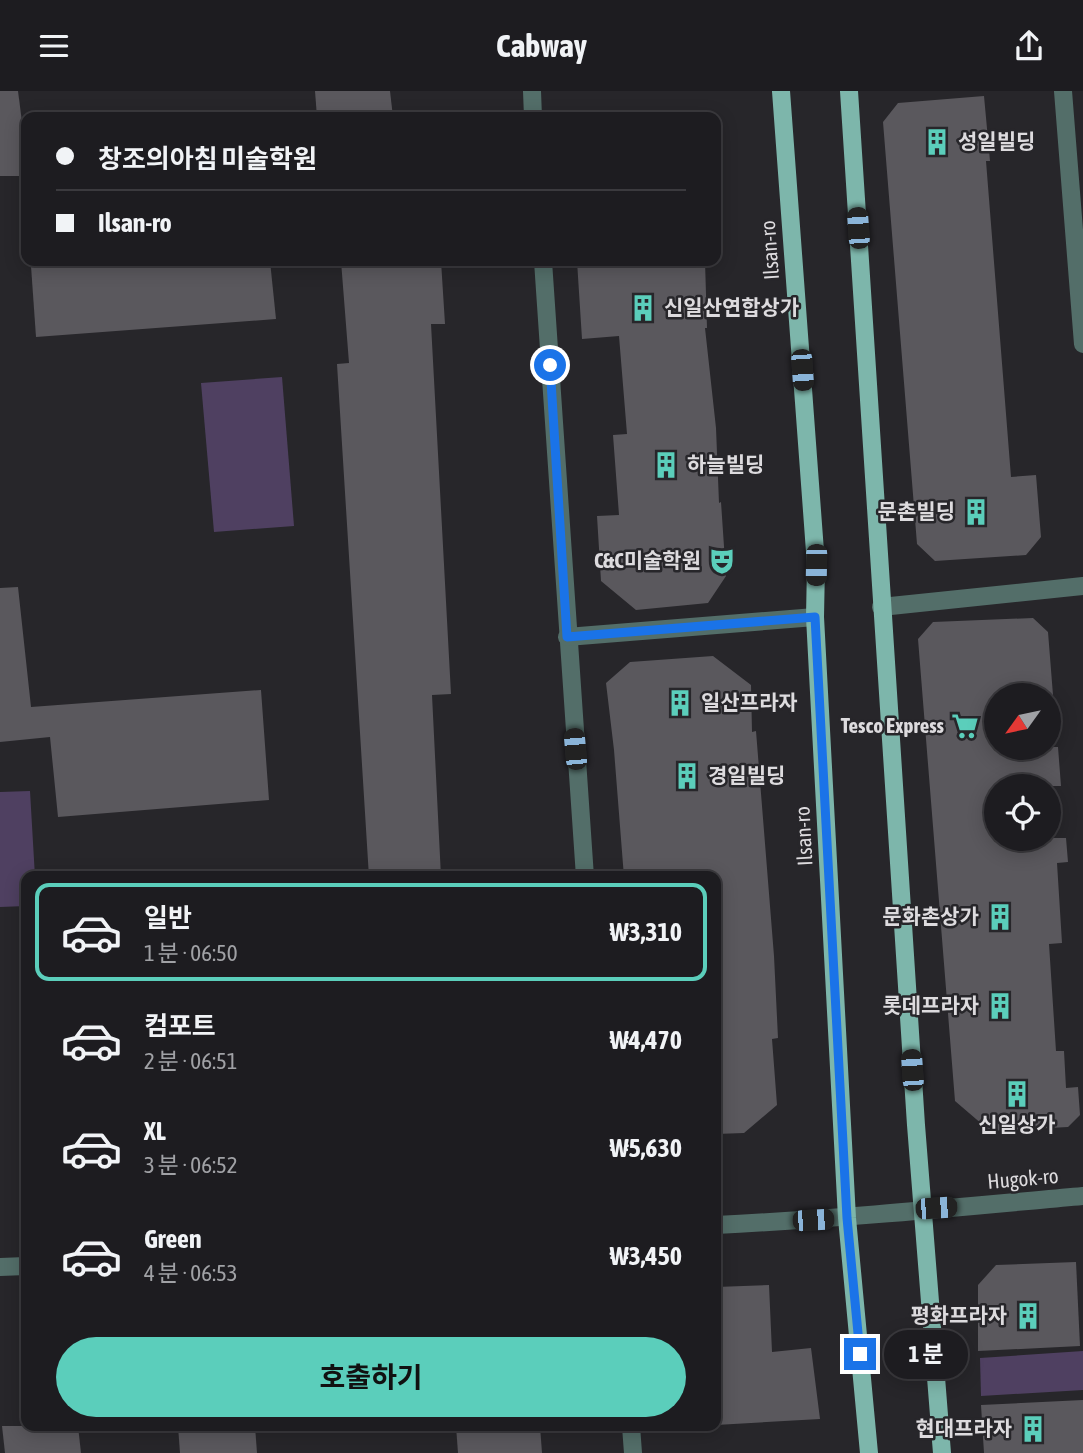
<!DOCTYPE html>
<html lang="ko">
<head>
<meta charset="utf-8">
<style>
  :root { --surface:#1d1c20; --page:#252529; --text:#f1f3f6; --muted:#a0a1a5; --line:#3b3a3e; --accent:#5bcebb }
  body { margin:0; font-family:"Asap Condensed","Noto Sans KR",sans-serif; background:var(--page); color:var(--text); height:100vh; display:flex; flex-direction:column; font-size:26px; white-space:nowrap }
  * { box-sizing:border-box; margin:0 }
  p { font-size:23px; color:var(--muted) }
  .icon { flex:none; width:38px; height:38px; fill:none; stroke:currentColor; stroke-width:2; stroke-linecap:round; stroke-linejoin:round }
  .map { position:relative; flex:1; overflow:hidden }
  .sheet { position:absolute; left:21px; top:780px; width:700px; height:560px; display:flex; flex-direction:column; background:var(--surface); border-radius:14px; box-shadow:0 4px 18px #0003,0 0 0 2px var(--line) }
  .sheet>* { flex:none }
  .top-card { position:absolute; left:21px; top:21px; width:700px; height:154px; border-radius:14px; box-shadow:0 4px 18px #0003,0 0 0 2px var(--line); display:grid; align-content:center; height:154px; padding:0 35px; background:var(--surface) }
  .needle { width:46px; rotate:237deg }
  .fabs { position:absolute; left:984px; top:592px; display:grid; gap:14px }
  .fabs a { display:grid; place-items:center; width:77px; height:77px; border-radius:50%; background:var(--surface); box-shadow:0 4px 18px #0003,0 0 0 2px var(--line); font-size:35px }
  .end { position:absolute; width:32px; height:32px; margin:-16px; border:9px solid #1a73e8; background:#fff; box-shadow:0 0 0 4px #fff }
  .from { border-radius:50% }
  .bubble { position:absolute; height:49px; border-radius:24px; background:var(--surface); box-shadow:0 4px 18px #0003,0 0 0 2px var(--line); font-size:23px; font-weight:700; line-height:49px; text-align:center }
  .car { position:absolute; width:21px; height:42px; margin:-21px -10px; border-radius:9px; box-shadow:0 0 5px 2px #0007; background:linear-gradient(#222 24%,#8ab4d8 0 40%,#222 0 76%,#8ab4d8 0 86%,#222 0) }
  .top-card b { display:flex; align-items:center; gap:24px; height:66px; font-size:26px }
  .top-card b+b { border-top:2px solid var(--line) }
  .top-card i { width:18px; height:18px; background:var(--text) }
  ul { padding:12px 0 0; list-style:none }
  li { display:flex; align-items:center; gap:21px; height:98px; margin:0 14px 10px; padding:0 21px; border:4px solid transparent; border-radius:14px }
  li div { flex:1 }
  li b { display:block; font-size:26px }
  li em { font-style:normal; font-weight:700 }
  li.selected { border-color:var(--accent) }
  li>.icon { width:63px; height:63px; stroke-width:1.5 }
  .button { display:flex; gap:14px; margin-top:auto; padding:14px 35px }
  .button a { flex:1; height:80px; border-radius:42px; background:var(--accent); color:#111; font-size:28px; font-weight:700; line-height:80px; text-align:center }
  header { display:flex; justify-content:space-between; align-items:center; height:91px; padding:0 35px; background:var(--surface); font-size:32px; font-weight:700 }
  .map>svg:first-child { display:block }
  .green { fill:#4f4061 }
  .building { fill:#5a585d }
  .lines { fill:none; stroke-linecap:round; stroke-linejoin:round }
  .minor { stroke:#536e69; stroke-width:18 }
  .major { stroke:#7db6ab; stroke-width:18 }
  .route { stroke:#1a73e8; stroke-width:9 }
  .labels { text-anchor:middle; stroke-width:5; stroke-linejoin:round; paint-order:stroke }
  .poi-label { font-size:21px; font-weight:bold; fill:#dddbde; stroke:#27262a; text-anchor:end }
  .street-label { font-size:21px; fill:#dddbde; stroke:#27262a }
</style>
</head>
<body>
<header><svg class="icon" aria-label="menu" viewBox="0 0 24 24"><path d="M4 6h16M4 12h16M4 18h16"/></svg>Cabway<svg class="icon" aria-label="share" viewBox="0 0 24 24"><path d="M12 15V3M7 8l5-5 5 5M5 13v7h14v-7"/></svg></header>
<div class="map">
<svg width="1083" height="1362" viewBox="0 0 1083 1362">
  <rect width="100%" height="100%" fill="#27262a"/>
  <g class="green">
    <path d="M282 286 294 435 214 441 201 292Z"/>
    <path d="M30 700 35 786H26V815L0 816V701Z"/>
    <path d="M1083 1260V1299L981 1305 980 1267Z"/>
  </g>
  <g class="building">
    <path d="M0 0H18L26 62V85H0Z"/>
    <path d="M315 0H390L393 26H317Z"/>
    <path d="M984 5 990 70H986L1011 386 1036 384 1041 446 1026 464 935 470 917 453 883 31 898 12Z"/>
    <path d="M106 170H270L276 228 36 246 31 175Z"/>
    <path d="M341 170H441L445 233H431L451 603 432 604 441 786H369L337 273 349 272Z"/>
    <path d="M577 170H705L707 237H705L716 337 719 412 721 411 726 485 708 512 636 519 601 490 597 425 619 424 613 344 627 343 619 245 582 248Z"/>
    <path d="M18 496 31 616 261 599 269 709 58 726 50 646 0 651V497Z"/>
    <path d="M1033 527 1048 541 1053 604H996V656H1058L1061 695H996V747H1066L1068 771 1057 772 1062 852 1049 853 1056 960H1064L1066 997 1078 996 1080 1024 1068 1036 990 1040 955 1010 918 548 933 531Z"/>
    <path d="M713 565 751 594 752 641 756 640 774 865 778 947 772 948 777 1014 744 1042 716 1043V786H624L614 659 606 592 630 571Z"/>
    <path d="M1076 1171 1080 1255 978 1260V1194L996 1174Z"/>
    <path d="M769 1194 772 1261 811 1257 820 1328 716 1334V1196Z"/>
    <path d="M1083 1309V1362H984L981 1314Z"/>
    <path d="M2 1335H78L81 1362H5Z"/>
    <path d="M178 1335H255L257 1362H180Z"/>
    <path d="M456 1335H540L542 1362H458Z"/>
  </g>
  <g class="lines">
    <g class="minor">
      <path d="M532 0 533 26"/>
      <path d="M1063 0 1083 253"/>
      <path d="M543 170 585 786"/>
      <path d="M881 516 1083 495"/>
      <path d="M567 546 815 526"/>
      <path d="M716 1134C838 1128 961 1116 1083 1105"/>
      <path d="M0 1176 26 1175"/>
      <path d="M631 1335 633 1362"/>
    </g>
    <g class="major">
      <path d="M781 0 816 474 815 526 847 1127 869 1362"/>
      <path d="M849 0 916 1034 942 1362"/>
    </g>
  </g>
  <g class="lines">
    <path class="route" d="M550 274 567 546 815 526 847 1127 860 1263"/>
  </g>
  <defs>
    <symbol id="building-bare" viewBox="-9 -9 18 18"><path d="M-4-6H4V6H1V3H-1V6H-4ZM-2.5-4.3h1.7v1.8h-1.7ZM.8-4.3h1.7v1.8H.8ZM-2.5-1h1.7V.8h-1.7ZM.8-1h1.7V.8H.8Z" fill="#5bcebb" stroke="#27262a" stroke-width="2.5" paint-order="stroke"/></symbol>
    <symbol id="theatre-bare" viewBox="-9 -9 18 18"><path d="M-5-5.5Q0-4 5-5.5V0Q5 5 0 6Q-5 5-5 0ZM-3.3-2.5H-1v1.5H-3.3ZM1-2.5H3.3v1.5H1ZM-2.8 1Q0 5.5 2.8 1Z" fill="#5bcebb" stroke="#27262a" stroke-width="2.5" paint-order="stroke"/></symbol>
    <symbol id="supermarket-bare" viewBox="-9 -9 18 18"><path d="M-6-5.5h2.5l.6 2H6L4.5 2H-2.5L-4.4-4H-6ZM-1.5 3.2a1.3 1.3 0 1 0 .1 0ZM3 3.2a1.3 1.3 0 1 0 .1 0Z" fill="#5bcebb" stroke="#27262a" stroke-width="2.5" paint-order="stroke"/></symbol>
  </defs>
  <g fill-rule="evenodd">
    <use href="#building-bare" x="918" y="32" width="38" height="38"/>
    <use href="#building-bare" x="624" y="198" width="38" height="38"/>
    <use href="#building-bare" x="647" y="355" width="38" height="38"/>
    <use href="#building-bare" x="957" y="402" width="38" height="38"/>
    <use href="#theatre-bare" x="703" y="451" width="38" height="38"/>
    <use href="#building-bare" x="661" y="593" width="38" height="38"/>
    <use href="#supermarket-bare" x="946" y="616" width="38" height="38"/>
    <use href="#building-bare" x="668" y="666" width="38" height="38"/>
    <use href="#building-bare" x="981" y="807" width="38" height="38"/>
    <use href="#building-bare" x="981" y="896" width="38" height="38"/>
    <use href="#building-bare" x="998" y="984" width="38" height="38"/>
    <use href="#building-bare" x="1009" y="1206" width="38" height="38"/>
    <use href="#building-bare" x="1014" y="1319" width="38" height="38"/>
  </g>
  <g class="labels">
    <g class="poi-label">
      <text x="958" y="58" text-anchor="start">성일빌딩</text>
      <text x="664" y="224" text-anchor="start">신일산연합상가</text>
      <text x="687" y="381" text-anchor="start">하늘빌딩</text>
      <text x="955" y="428">문촌빌딩</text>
      <text x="701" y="477">C&amp;C미술학원</text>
      <text x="701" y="619" text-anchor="start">일산프라자</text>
      <text x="944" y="642">Tesco Express</text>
      <text x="708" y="692" text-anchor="start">경일빌딩</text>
      <text x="979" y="833">문화촌상가</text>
      <text x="979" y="922">롯데프라자</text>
      <text x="1017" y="1041" text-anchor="middle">신일상가</text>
      <text x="1007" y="1232">평화프라자</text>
      <text x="1012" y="1345">현대프라자</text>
    </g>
    <g class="street-label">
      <text transform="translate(770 159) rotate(-94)" y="7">Ilsan-ro</text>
      <text transform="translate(804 745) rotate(-93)" y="7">Ilsan-ro</text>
      <text transform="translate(1023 1088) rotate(-5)" y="7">Hugok-ro</text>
    </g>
  </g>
</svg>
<div class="fabs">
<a><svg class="needle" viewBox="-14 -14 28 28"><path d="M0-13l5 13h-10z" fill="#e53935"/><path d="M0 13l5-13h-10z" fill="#a0a1a5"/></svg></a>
<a><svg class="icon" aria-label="locate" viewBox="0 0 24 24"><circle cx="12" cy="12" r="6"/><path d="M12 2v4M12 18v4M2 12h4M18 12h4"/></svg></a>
</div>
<i class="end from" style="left:550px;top:274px"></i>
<i class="end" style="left:860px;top:1263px"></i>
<div class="bubble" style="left:884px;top:1239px;width:84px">1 분</div>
<i class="car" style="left:858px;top:137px;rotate:356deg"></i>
<i class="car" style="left:802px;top:279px;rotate:176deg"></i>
<i class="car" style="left:816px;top:474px;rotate:181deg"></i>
<i class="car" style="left:575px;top:658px;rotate:355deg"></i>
<i class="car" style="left:912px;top:979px;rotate:356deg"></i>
<i class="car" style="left:936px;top:1117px;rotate:86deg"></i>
<i class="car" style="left:813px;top:1129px;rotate:87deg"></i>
<div class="top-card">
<b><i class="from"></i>창조의아침 미술학원</b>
<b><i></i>Ilsan-ro</b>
</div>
<section class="sheet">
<ul>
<li class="selected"><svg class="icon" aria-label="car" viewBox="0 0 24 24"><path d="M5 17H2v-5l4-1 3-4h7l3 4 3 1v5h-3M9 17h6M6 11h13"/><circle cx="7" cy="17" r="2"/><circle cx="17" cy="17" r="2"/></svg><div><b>일반</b><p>1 분 · 06:50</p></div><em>₩3,310</em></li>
<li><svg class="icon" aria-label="car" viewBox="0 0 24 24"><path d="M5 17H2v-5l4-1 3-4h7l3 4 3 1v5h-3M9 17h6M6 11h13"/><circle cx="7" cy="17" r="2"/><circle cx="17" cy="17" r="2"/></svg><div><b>컴포트</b><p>2 분 · 06:51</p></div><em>₩4,470</em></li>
<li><svg class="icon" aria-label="car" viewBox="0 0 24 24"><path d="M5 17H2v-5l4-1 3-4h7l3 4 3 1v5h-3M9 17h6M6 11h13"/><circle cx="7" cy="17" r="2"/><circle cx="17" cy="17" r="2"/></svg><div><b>XL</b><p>3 분 · 06:52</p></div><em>₩5,630</em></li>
<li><svg class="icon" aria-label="car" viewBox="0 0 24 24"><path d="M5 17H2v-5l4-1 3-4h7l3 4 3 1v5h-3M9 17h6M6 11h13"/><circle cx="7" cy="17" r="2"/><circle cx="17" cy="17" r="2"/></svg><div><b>Green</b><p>4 분 · 06:53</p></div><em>₩3,450</em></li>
</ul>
<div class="button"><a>호출하기</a></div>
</section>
</div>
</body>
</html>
